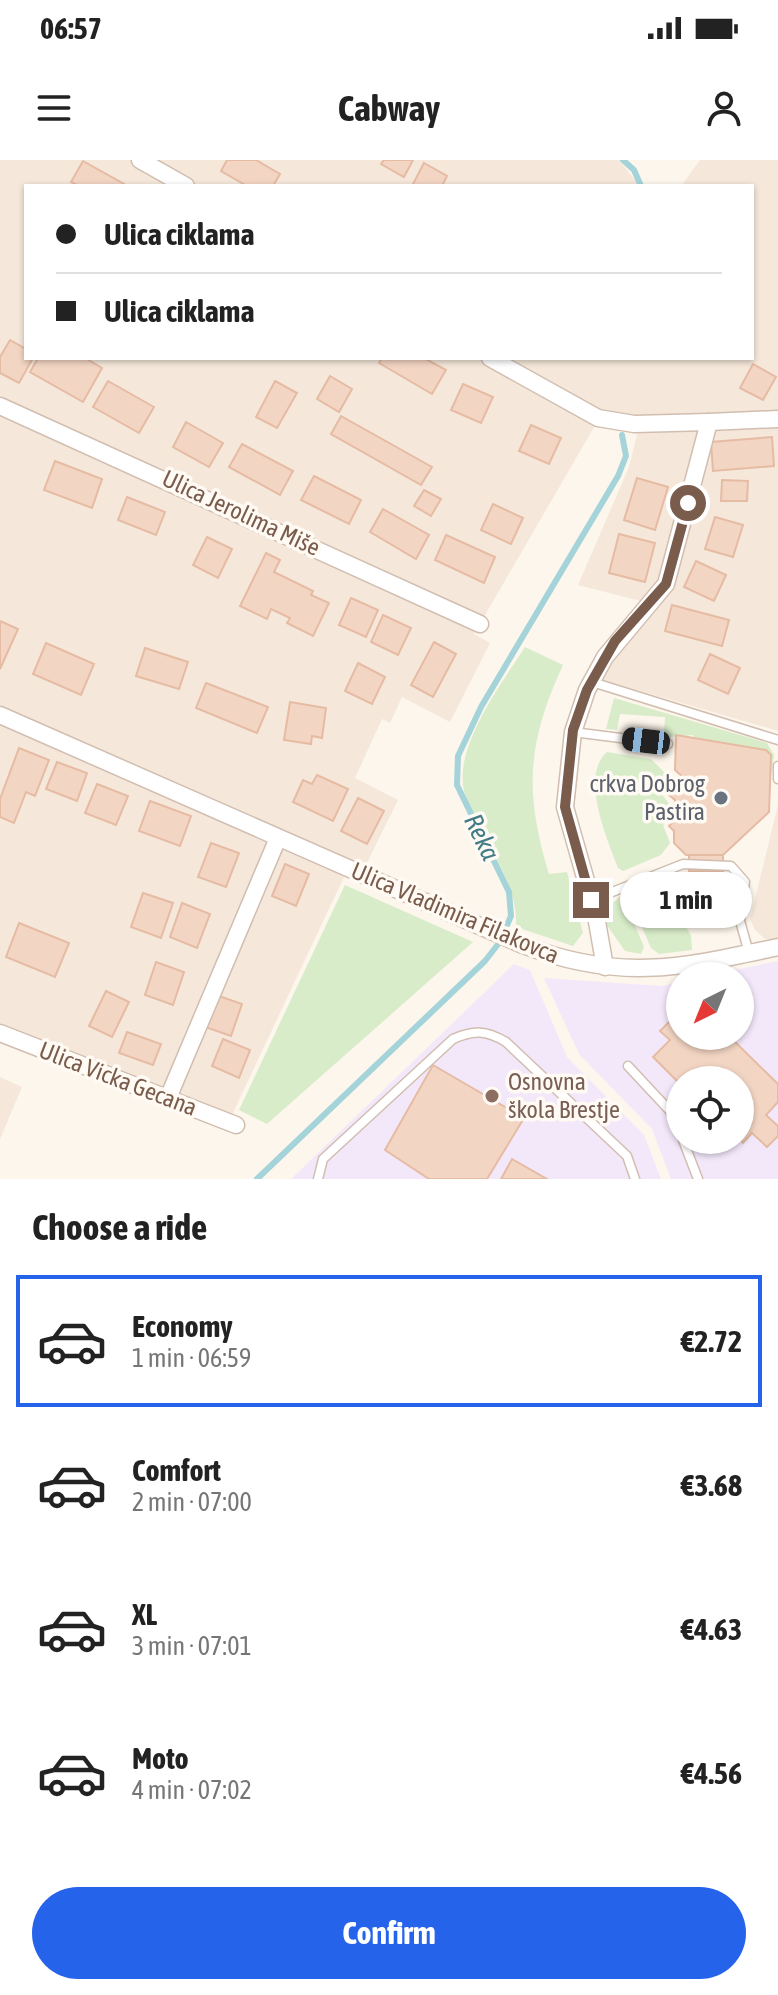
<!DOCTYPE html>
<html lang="en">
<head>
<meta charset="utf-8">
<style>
  :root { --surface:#fff; --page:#f2f2f2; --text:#222; --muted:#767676; --line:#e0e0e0; --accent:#2563eb }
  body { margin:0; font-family:"Asap Condensed",sans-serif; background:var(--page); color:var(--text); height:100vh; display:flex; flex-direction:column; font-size:30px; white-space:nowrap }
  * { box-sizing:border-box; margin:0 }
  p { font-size:26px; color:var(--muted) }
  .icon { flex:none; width:44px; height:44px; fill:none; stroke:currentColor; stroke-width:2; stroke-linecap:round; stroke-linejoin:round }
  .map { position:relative; height:1019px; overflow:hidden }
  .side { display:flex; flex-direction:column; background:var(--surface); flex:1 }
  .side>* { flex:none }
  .top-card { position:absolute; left:24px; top:24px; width:730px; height:176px; border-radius:0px; box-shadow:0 2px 6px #0004; display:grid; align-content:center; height:176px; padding:0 32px; background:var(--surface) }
  .needle { width:52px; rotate:223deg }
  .controls { position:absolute; left:666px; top:802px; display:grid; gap:16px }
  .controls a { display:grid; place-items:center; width:88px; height:88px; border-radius:50%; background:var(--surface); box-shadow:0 2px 6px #0004; font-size:40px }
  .end { position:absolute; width:36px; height:36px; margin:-18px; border:10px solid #7a5c4d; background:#fff; box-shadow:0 0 0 4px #fff }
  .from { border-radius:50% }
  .bubble { position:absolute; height:56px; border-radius:28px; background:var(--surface); box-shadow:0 2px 6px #0004; font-size:26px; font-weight:700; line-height:56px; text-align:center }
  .car { position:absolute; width:24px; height:48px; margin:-24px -12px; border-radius:10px; box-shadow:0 0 6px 2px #0007; background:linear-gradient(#222 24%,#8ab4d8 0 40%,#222 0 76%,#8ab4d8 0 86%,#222 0) }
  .top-card b { display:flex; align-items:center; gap:28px; height:76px; font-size:30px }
  .top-card b+b { border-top:2px solid var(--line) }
  .top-card i { width:20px; height:20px; background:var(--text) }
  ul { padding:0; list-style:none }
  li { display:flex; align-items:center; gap:24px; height:132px; margin:0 16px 12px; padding:0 16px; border:4px solid transparent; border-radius:0px }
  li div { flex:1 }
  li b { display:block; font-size:30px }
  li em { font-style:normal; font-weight:700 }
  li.on { border-color:var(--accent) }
  li>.icon { width:72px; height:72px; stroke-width:1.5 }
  h2 { padding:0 32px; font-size:36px; line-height:96px }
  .cta { display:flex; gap:16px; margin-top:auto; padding:16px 32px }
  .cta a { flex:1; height:92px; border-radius:48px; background:var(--accent); color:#fff; font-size:32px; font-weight:700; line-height:92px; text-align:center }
  .status { display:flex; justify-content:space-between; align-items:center; height:56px; padding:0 40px; background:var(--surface); direction:ltr }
  .status svg { height:22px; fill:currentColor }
  header { display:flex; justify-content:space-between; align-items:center; height:104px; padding:0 32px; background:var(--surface); font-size:36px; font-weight:700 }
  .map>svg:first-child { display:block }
  .residential { fill:#f5e8da }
  .education { fill:#f3e8fa; fill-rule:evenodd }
  .green { fill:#d8ecc9 }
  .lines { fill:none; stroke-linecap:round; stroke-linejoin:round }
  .stream { stroke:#a5d3da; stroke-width:6 }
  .building { fill:#f3d5c3; stroke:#e6bba3; stroke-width:2 }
  .lane-casing { stroke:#d1beb0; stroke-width:11 }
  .street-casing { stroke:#d1beb0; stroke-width:19 }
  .lane { stroke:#fff; stroke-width:8 }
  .street { stroke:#fff; stroke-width:16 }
  .route { stroke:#7a5c4d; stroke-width:10 }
  .worship-dot { fill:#6b7280; stroke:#fffaf3; stroke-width:3 }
  .education-dot { fill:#8d6e63; stroke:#fffaf3; stroke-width:3 }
  .labels { text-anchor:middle; stroke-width:7; stroke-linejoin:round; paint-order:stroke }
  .street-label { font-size:24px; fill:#7a5c4d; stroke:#fffaf3 }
  .worship-label { font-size:24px; fill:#5b616d; stroke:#fffaf3; text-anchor:end }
  .education-label { font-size:24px; fill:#785e54; stroke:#fffaf3; text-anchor:start }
  .water-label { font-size:26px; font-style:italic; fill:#437c86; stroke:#fffaf3 }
</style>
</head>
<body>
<div class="status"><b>06:57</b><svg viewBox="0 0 49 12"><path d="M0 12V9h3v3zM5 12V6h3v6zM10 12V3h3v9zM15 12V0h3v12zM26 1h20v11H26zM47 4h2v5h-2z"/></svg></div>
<header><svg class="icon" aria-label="menu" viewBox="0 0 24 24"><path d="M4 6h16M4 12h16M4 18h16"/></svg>Cabway<svg class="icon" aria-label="person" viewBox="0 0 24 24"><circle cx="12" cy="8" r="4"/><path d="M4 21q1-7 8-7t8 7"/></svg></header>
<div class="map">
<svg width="778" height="1019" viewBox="0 0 778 1019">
  <rect width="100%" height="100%" fill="#fdf6ec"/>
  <g class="residential">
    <path d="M0 0H619L638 24 26 26V198H752V26H681L700 0H778V571L603 520 620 489 660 446 578 425 629 307 641 258 604 250 474 474 490 483 450 562 402 537 390 563 382 559 355 618 398 640 365 707 352 700 231 957 0 866Z"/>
    <path d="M778 645V778L773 780 765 779 755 770 750 759Z"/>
    <path d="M0 917 22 927 0 979Z"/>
  </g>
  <g class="education">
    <path d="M778 801V1019H671L652 969 579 894 544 818 662 826 680 822V876H740V816H706ZM680 920H740V980H680Z"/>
    <path d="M514 804 530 810 567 897 644 975 661 1019H291Z"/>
  </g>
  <g class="green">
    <path d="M525 487 563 505C527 583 524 632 549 714L567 712 583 773 573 786 516 767C517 737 506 718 493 692 482 672 466 648 463 625 458 581 502 523 525 487Z"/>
    <path d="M614 538 767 583 774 595 770 624 771 595 766 590 694 580 693 575 668 577 664 572 665 557 620 554 617 570 606 569Z"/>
    <path d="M607 592 651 599 673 621 661 633 670 645V658L663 665 670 683 661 695 623 711 618 708C608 681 579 616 607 592Z"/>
    <path d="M692 711 676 747 691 776 692 790 659 794 651 788 627 733 652 721Z"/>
    <path d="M345 725 473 782 267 964 239 950Z"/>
    <path d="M622 735 644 787 641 794 625 791 606 764 607 748Z"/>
  </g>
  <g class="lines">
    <g class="stream">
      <path d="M623 0 634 10 641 26"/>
      <path d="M257 1019 485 801 499 783 511 756 509 732 457 625 458 596 481 547 618 316 626 296 622 275"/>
    </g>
  </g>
  <g class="building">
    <path d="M227 0H256L280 14 273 26H247L221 11Z"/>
    <path d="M384 0H413L404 17 381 4Z"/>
    <path d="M83 1 124 24 123 26H79L71 22Z"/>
    <path d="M424 3 447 16 442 26H412Z"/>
    <path d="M10 180 26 189V198H33L19 223 0 213V197Z"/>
    <path d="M38 198H85L102 208 83 242 30 212Z"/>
    <path d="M382 198H424L446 210 432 234 379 203Z"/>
    <path d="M753 204 776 217 763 240 740 228Z"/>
    <path d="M330 216 352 229 339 252 317 239Z"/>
    <path d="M108 221 154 247 139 273 93 247Z"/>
    <path d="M275 221 297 233 277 268 256 257Z"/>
    <path d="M463 224 493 237 481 263 451 250Z"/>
    <path d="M341 256 432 307 421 325 331 274Z"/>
    <path d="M186 262 223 283 209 307 173 287Z"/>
    <path d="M531 265 561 278 549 304 519 291Z"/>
    <path d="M772 277 774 306 713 311 711 282Z"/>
    <path d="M242 284 293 311 280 335 229 307Z"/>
    <path d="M55 301 102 319 92 348 44 330Z"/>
    <path d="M314 316 361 340 349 364 301 340Z"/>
    <path d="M637 318 668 327 655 370 624 360Z"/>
    <path d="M722 320 748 321 747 341H721Z"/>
    <path d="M424 330 441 339 431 356 414 346Z"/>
    <path d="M127 337 165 352 156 375 118 360Z"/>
    <path d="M493 344 523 358 511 384 481 370Z"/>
    <path d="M383 349 429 375 416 399 370 372Z"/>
    <path d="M715 357 743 365 733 397 705 389Z"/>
    <path d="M619 374 655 383 645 422 609 413Z"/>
    <path d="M446 375 495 397 484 423 435 400Z"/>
    <path d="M207 377 232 389 218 418 193 405Z"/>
    <path d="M266 393 280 400 274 412 313 431 311 435 329 443 313 476 287 463 290 458 271 449 267 459 240 446Z"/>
    <path d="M696 401 726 415 714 441 684 427Z"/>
    <path d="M351 438 378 450 366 477 339 465Z"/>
    <path d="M672 445 729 460 722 486 665 471Z"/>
    <path d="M383 455 411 468 398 495 371 482Z"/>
    <path d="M0 461 18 469 0 509Z"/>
    <path d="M434 482 456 494 433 537 411 525Z"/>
    <path d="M46 483 94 504 81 535 33 514Z"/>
    <path d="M145 488 188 502 179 529 136 516Z"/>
    <path d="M710 494 740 508 728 534 698 520Z"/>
    <path d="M358 503 385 517 372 544 345 531Z"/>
    <path d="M206 523 268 547 257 573 196 548Z"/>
    <path d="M290 542 326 548 322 578 312 576 311 584 284 580Z"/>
    <path d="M676 575 766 590 771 595 769 652 723 695H686L674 683V671L669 666 675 660V640L669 635 685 619 675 610Z"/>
    <path d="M19 588 49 600 35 636 26 632 14 663 0 657V639Z"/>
    <path d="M57 602 87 613 77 641 46 629Z"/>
    <path d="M317 615 348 629 333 661 293 642 303 620 312 624Z"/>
    <path d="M97 624 128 636 116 665 85 653Z"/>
    <path d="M358 638 384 651 367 684 341 671Z"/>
    <path d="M150 641 191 656 180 686 139 671Z"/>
    <path d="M211 683 239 693 226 727 198 717Z"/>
    <path d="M689 695H723V712L689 711Z"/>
    <path d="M285 704 309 714 296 746 272 736Z"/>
    <path d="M143 733 173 743 161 778 131 767Z"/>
    <path d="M182 743 210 754 197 788 170 777Z"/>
    <path d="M19 763 69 783 55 817 6 797Z"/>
    <path d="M156 802 184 812 173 845 145 835Z"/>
    <path d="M106 831 129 842 112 877 89 866Z"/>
    <path d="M216 835 242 844 231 876 205 867Z"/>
    <path d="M680 851V876H729L778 924V942L766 955 778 966V976L767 987 752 973 743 983 740 979V920H680V924L653 897 670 880 660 871Z"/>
    <path d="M127 872 161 884 153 905 119 893Z"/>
    <path d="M223 879 250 890 239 918 212 906Z"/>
    <path d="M433 905 524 958 487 1019H429L385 990Z"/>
    <path d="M512 999 547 1019H501Z"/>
  </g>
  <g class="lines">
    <defs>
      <g id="lane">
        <path d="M592 522 778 580"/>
        <path d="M573 572 668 584"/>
        <path d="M778 606V619"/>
        <path d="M592 740 683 704 731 706 745 722 740 761 749 793"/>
        <path d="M628 906 670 951 680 973"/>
        <path d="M683 980 698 1019"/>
        <path d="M318 1019 323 999 453 879C474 870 486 870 506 882L627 996 635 1019"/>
      </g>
      <g id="street">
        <path d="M140 0 186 26"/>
        <path d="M490 198 598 258 634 264 709 262"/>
        <path d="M0 246 480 464"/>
        <path d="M0 555 523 785C619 822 680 808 778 787"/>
        <path d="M605 807 596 756 565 647 573 572 587 530 605 497 666 424 709 262 778 259"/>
        <path d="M0 873 236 965"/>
        <path d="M168 938 278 678"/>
      </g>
    </defs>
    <use href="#lane" class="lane-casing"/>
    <use href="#street" class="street-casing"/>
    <use href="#lane" class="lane"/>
    <use href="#street" class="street"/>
  </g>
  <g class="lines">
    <path class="route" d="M591 740 565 647 573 570 587 530 615 481 666 424 688 343"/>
  </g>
  <circle class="worship-dot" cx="721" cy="638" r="8"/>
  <circle class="education-dot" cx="492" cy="936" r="8"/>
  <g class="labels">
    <g class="street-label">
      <text transform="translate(241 353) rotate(25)" y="8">Ulica Jerolima Miše</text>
      <text transform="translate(455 753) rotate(23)" y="8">Ulica Vladimira Filakovca</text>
      <text transform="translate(118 919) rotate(21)" y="8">Ulica Vicka Gecana</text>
    </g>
    <g class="worship-label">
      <text x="705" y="632">crkva Dobrog<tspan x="705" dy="28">Pastira</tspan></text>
    </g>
    <g class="education-label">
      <text x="508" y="930">Osnovna<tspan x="508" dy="28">škola Brestje</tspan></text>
    </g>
    <g class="water-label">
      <text transform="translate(482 677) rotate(64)" y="9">Reka</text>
    </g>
  </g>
</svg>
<div class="controls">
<a><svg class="needle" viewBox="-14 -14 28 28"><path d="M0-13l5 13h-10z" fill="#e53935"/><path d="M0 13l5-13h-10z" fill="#767676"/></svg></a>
<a><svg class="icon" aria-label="locate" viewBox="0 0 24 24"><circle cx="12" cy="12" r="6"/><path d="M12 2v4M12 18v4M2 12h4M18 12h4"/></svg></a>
</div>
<i class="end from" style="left:688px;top:343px"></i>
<i class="end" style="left:591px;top:740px"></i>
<div class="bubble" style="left:620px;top:712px;width:132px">1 min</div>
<i class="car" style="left:646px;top:581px;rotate:277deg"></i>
<div class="top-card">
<b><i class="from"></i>Ulica ciklama</b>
<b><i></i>Ulica ciklama</b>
</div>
</div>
<section class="side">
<h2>Choose a ride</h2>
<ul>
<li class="on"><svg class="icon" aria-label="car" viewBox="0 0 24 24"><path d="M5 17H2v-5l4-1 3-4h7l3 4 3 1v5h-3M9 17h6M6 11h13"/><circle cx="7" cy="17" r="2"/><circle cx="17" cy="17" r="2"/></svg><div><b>Economy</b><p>1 min · 06:59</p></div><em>€2.72</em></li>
<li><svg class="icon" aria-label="car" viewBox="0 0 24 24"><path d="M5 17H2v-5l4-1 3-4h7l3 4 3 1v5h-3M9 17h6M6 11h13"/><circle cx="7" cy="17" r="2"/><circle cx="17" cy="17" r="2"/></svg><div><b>Comfort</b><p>2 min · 07:00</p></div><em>€3.68</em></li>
<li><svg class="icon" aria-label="car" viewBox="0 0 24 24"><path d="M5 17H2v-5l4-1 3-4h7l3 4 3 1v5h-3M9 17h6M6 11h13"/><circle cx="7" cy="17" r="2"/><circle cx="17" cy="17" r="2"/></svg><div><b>XL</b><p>3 min · 07:01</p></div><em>€4.63</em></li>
<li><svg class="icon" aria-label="car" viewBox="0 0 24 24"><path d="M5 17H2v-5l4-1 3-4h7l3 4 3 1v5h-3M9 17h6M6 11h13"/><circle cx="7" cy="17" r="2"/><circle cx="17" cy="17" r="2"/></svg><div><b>Moto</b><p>4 min · 07:02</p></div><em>€4.56</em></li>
</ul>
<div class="cta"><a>Confirm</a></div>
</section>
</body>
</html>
